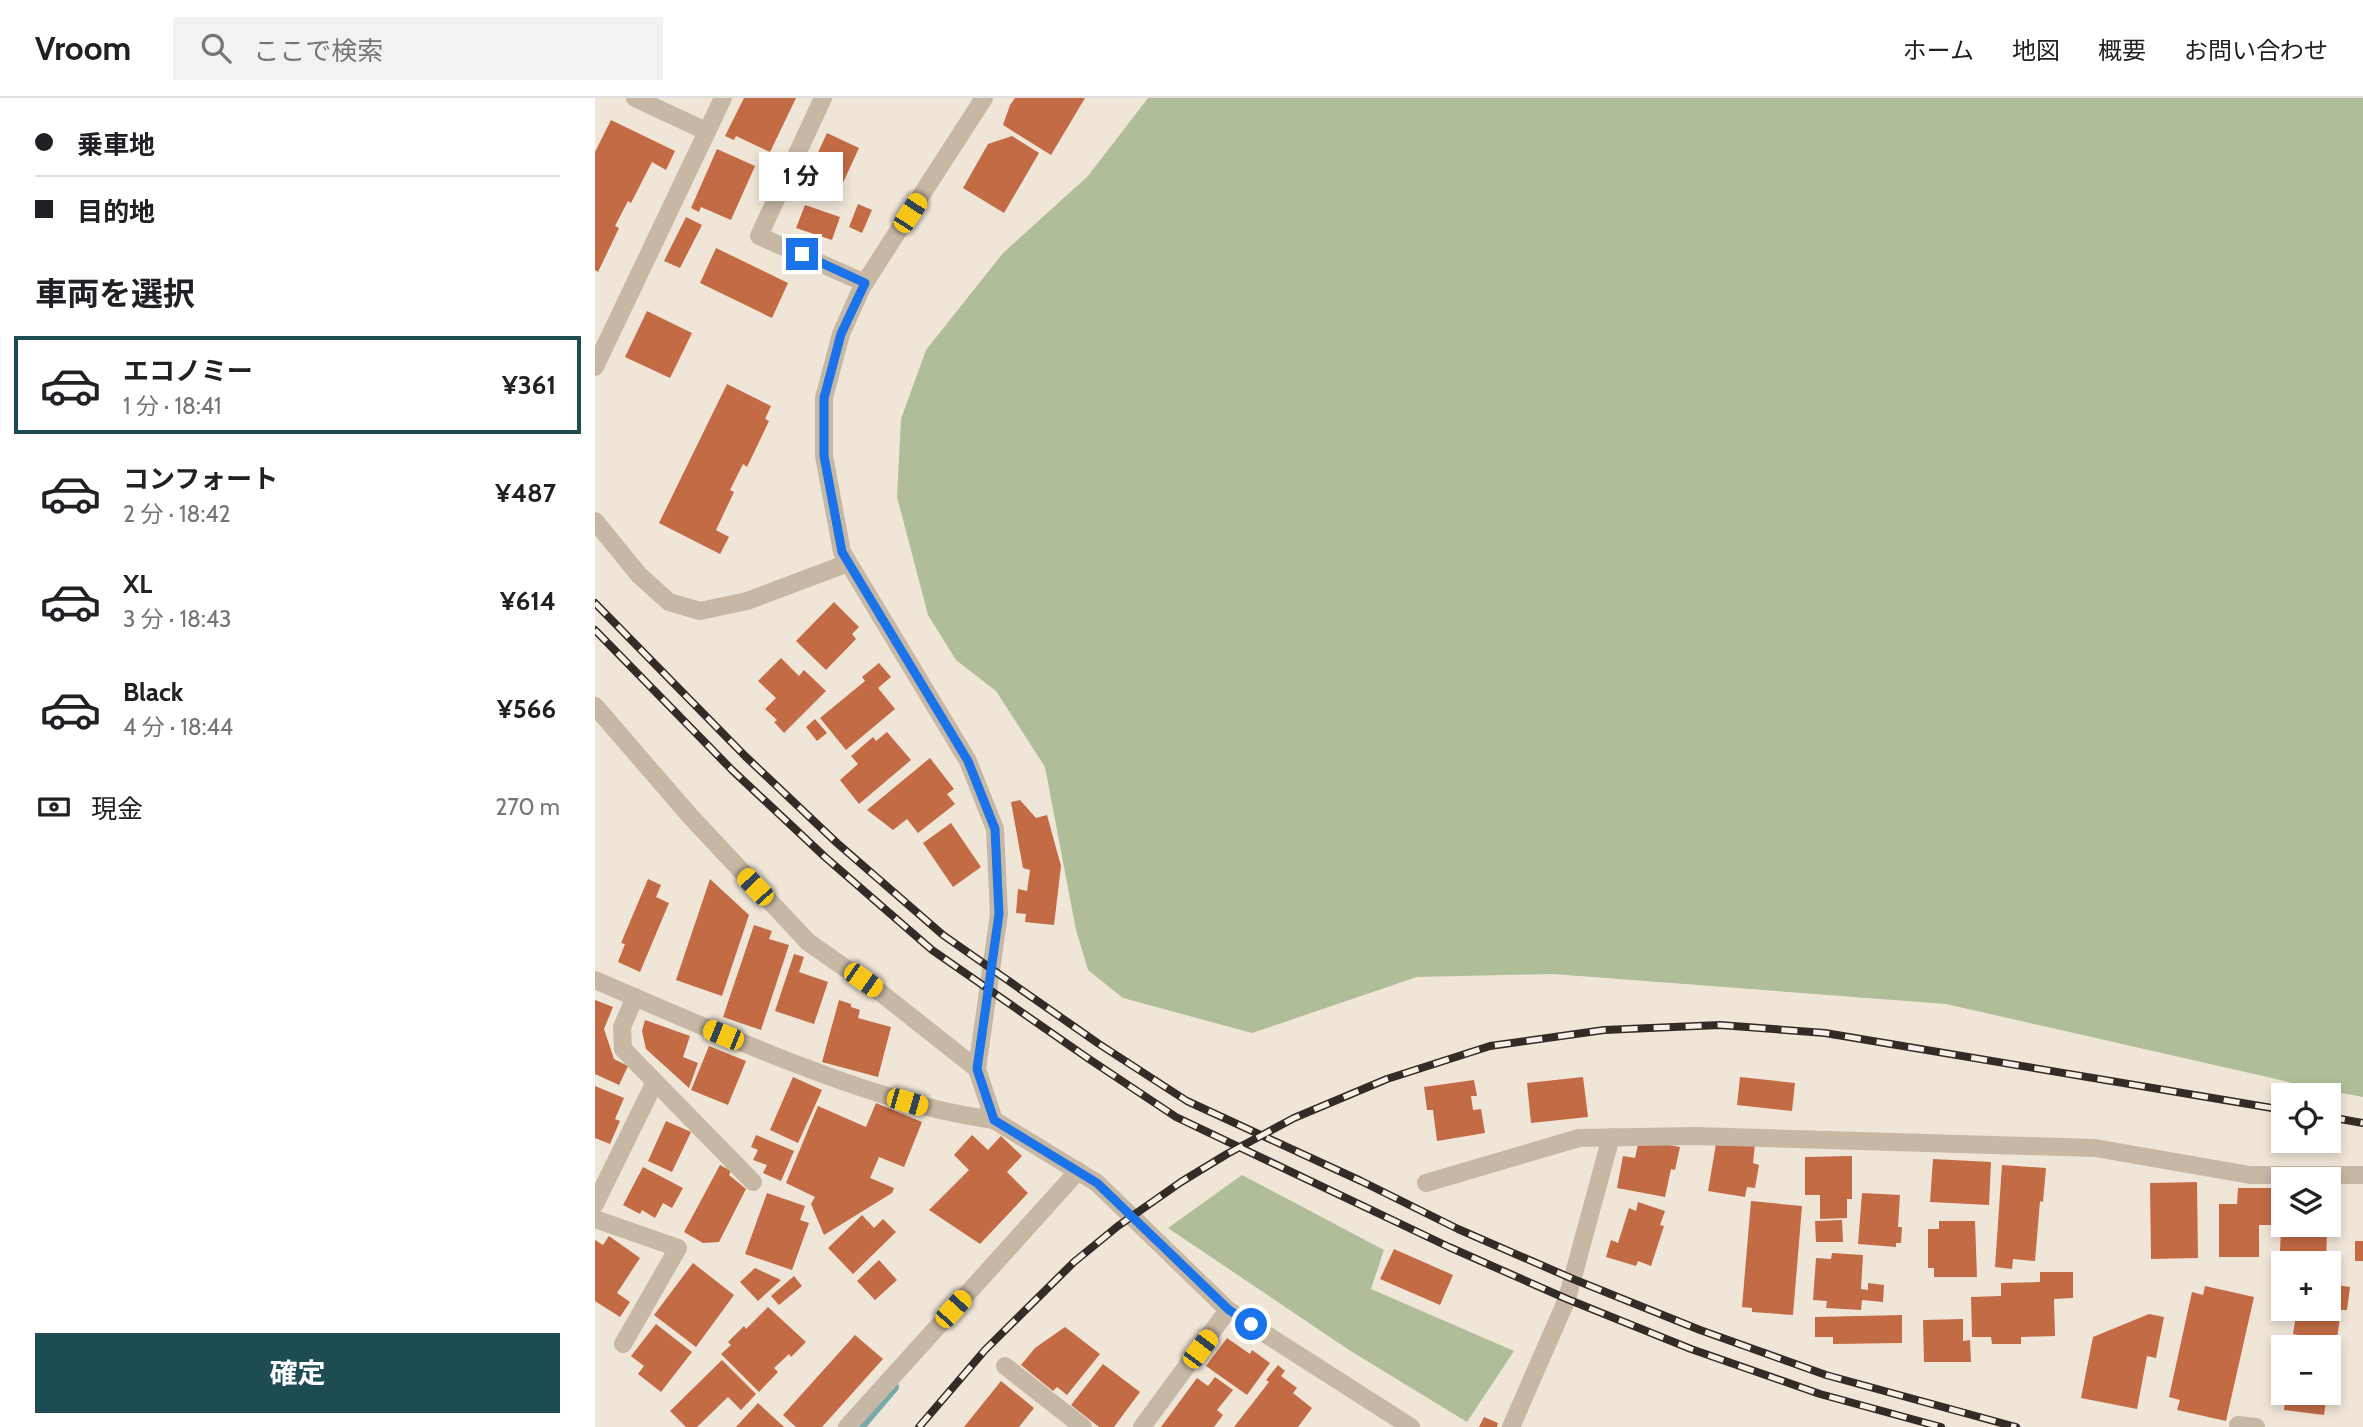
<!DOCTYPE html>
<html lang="ja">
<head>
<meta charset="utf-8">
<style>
  :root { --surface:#fff; --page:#f2f2f2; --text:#202124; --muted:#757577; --line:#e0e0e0; --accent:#1d4c53 }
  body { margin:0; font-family:Cabin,"Noto Sans JP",sans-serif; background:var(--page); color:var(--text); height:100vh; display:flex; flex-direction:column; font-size:26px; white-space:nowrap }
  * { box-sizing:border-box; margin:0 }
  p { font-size:23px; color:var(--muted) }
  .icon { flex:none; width:38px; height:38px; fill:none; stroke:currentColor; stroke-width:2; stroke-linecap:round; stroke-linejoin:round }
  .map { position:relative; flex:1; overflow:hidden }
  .sheet { display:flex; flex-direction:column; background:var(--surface); width:595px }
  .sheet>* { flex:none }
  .banner { display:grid; align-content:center; height:154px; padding:0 35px; background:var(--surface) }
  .fabs { position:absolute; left:1676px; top:985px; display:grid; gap:14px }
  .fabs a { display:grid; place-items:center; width:70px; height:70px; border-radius:0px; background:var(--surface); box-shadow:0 4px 10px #0003; font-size:35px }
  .end { position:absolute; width:32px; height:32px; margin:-16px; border:9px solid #1a73e8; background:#fff; box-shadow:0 0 0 4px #fff }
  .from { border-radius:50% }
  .bubble { position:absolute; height:49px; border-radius:0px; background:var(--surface); box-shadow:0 4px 10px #0003; font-size:23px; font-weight:700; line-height:49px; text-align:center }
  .car { position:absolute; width:21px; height:42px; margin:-21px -10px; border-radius:9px; box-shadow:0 0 5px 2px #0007; background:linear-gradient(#f5c518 24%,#345 0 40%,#f5c518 0 76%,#345 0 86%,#f5c518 0) }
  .banner b { display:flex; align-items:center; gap:24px; height:66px; font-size:26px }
  .banner b+b { border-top:2px solid var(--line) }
  .banner i { width:18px; height:18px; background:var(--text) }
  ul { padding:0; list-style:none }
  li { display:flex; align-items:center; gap:21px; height:98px; margin:0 14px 10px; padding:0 21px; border:4px solid transparent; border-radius:0px }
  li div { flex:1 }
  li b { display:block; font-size:26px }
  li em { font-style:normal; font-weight:700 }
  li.on { border-color:var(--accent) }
  li>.icon { width:63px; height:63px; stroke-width:1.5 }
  h2 { padding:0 35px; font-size:32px; line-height:84px }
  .pay { display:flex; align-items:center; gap:18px; height:77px; padding:0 35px; font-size:26px }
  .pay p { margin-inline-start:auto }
  .cta { display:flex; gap:14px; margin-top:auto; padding:14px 35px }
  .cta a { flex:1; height:80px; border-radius:0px; background:var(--accent); color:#fff; font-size:28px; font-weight:700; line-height:80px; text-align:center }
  header { display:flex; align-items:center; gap:42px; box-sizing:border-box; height:98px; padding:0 35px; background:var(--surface); border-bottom:2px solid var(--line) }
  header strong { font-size:33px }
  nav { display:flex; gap:38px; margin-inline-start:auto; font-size:24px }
  .search { width:490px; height:63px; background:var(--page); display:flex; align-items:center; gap:18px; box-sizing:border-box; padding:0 24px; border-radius:0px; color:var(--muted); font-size:26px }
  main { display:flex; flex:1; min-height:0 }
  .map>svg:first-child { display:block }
  .green { fill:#afbe99 }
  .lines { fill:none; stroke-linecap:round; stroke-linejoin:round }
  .stream { stroke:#78a7ac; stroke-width:10 }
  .building { fill:#c26b44 }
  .street { stroke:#c7b7a5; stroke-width:18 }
  .rail-casing { stroke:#332b26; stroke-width:8 }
  .rail { stroke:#f8f0e4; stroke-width:5; stroke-dasharray:16; stroke-linecap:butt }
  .route { stroke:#1a73e8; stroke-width:9 }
</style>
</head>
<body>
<header>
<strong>Vroom</strong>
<div class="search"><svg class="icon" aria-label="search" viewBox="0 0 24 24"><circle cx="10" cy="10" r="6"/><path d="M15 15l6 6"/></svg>ここで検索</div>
<nav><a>ホーム</a><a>地図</a><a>概要</a><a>お問い合わせ</a></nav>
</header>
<main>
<section class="sheet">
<div class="banner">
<b><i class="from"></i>乗車地</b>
<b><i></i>目的地</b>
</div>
<h2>車両を選択</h2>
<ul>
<li class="on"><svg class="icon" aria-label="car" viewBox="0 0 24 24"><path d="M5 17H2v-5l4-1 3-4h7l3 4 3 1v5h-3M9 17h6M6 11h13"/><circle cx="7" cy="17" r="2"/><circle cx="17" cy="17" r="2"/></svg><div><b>エコノミー</b><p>1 分 · 18:41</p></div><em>¥361</em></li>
<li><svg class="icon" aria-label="car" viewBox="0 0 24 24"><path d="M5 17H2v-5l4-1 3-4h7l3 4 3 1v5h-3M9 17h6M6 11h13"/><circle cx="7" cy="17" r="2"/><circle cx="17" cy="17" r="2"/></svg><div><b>コンフォート</b><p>2 分 · 18:42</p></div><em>¥487</em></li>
<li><svg class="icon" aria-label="car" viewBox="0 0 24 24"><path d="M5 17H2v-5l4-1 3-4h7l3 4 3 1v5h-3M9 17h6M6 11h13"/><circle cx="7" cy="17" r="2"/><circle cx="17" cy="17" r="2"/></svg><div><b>XL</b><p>3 分 · 18:43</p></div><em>¥614</em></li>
<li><svg class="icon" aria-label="car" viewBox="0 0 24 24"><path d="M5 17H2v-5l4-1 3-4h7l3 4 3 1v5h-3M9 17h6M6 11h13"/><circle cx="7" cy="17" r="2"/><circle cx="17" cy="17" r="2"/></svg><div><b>Black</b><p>4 分 · 18:44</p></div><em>¥566</em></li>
</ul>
<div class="pay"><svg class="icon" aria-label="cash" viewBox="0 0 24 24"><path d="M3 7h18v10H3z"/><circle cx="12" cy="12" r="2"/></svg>現金<p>270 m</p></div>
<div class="cta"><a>確定</a></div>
</section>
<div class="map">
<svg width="1768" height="1329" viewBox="0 0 1768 1329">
  <rect width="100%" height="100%" fill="#f0e6d8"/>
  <g class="green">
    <path d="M553 0H1768V999L1720 990 1351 906 958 876 822 879 657 935 528 900 493 872 481 832 450 669 401 593 361 562 333 517 302 399 306 321 331 252 408 155 493 78Z"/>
    <path d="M647 1077 789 1152 776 1191 919 1253 872 1324 754 1252 573 1130Z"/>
  </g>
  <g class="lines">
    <path class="stream" d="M265 1329 299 1289"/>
  </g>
  <g class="building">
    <path d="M149 0H201L175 54 141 38 139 42 130 38Z"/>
    <path d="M420 0H490L456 57 408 27 415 7Z"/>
    <path d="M16 22 80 53 71 72 57 64 36 105 33 103 20 128 24 130 3 174 0 172V54Z"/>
    <path d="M232 35 264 50 240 102 208 87Z"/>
    <path d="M417 38 444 55 409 115 368 90 393 46Z"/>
    <path d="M122 51 160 68 136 122 106 109 104 114 96 110Z"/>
    <path d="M263 106 277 112 267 135 254 129Z"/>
    <path d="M210 107 245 119 237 142 201 130Z"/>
    <path d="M91 119 107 127 85 170 69 163Z"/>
    <path d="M121 150 193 185 177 220 105 185Z"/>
    <path d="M52 213 97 235 75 280 30 259Z"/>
    <path d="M132 286 176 308 170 321 174 323 152 369 148 366 135 392 139 394 121 432 134 439 125 456 64 425Z"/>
    <path d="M239 504 264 529 257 536 261 541 231 572 201 543Z"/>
    <path d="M186 560 204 578 209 572 231 593 189 635 179 624 182 622 170 611 181 600 163 583Z"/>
    <path d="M284 565 296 579 283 590 300 611 251 652 225 620 270 583 267 579Z"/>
    <path d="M220 621 232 635 222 643 211 629Z"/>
    <path d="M292 634 316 662 264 706 245 682 263 666 256 658 278 639 281 643Z"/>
    <path d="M335 660 359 691 352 696 360 706 323 735 312 721 298 732 272 712Z"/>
    <path d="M425 702 441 720 452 717 466 768 459 827 430 824 431 816 421 815 423 791 432 793 435 772 428 770 416 704Z"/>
    <path d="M356 725 386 769 358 789 328 745Z"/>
    <path d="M53 781 66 787 61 799 74 805 45 874 23 864 30 846 26 845Z"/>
    <path d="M115 781 154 817 127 898 81 882Z"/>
    <path d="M159 827 177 833 174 841 194 847 166 932 128 919Z"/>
    <path d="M199 856 209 859 204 874 233 884 219 926 180 913Z"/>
    <path d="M0 902 18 909 9 931 19 961 33 968 24 987 0 976Z"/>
    <path d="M244 902 256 906V909L265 912 263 920 296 929 283 979 227 964Z"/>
    <path d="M50 922 95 938 88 959 103 965 94 990 51 951 47 933Z"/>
    <path d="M114 948 151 963 133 1007 96 992Z"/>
    <path d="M198 979 227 992 203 1045 175 1032Z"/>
    <path d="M988 979 993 1019 936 1025 932 985Z"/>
    <path d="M1145 979 1200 985 1197 1013 1142 1007Z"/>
    <path d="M879 982 882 998H876L878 1012 886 1011 890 1035 842 1043 838 1012H832L829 989Z"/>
    <path d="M0 988 29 1000 20 1021 25 1023 15 1046 0 1040Z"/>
    <path d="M281 1005 327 1024 309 1069 284 1059 275 1080 299 1090 297 1095 229 1137 216 1106 220 1099 191 1085 223 1008 271 1029Z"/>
    <path d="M71 1023 96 1034 77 1074 53 1063Z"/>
    <path d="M161 1037 199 1053 186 1083 168 1075 172 1067 158 1062 163 1052 156 1049Z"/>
    <path d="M377 1037 393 1052 406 1038 427 1058 412 1074 433 1095 385 1146 334 1112 374 1072 359 1057Z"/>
    <path d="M1122 1040 1160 1046 1158 1065 1164 1067 1160 1090 1152 1089 1150 1099 1113 1093Z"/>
    <path d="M1044 1042 1085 1049 1080 1072 1076 1071 1070 1099 1022 1090 1028 1058 1040 1060Z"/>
    <path d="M1257 1058V1101H1252V1120L1225 1121V1097H1210V1059Z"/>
    <path d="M1338 1061 1396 1064 1394 1107 1335 1104Z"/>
    <path d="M125 1067 136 1073 134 1077 151 1091 124 1144 108 1145 89 1134Z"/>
    <path d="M1407 1067 1451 1070 1448 1104 1445 1103 1440 1163 1418 1161 1417 1171 1400 1169Z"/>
    <path d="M48 1069 88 1090 77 1110 68 1105 60 1120 47 1112 45 1116 28 1107Z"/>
    <path d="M1602 1084 1603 1160 1556 1161 1555 1085Z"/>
    <path d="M1643 1090H1678V1127H1664V1159H1624V1106H1642Z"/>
    <path d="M172 1095 210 1108 205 1122 214 1125 197 1172 150 1156Z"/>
    <path d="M1267 1095 1305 1097 1303 1129H1307L1306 1145H1301V1149L1263 1146Z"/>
    <path d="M1156 1103 1207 1108 1198 1217 1157 1214V1210L1147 1209Z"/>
    <path d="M1043 1104 1070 1113 1065 1127 1069 1128 1056 1168 1043 1163 1041 1168 1011 1159 1016 1142 1023 1145 1034 1110 1041 1113Z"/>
    <path d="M1734 1108 1746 1109 1745 1134 1732 1133 1731 1166H1689V1170H1684L1687 1115H1689V1127H1734Z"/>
    <path d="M267 1117 279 1130 288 1121 301 1134 258 1176 233 1150Z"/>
    <path d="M1247 1122 1248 1144H1221L1220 1123Z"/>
    <path d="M1344 1123H1380L1382 1179H1339V1170H1333V1131H1344Z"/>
    <path d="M14 1138 45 1160 22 1195 35 1204 25 1219 0 1203V1142L8 1147Z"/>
    <rect x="1760" y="1143" width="8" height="20"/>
    <path d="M799 1151 858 1177 845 1207 785 1181Z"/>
    <path d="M1237 1155 1268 1157 1266 1191 1273 1192V1185L1289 1187 1288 1204 1267 1202 1266 1212 1231 1210 1232 1203 1218 1202 1221 1160 1236 1161Z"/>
    <path d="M284 1162 302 1182 280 1202 262 1183Z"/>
    <path d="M98 1165 139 1197 101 1249 59 1217Z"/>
    <path d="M160 1170 186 1182 163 1203 145 1184Z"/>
    <path d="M1445 1174H1478V1200L1459 1201 1460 1238 1426 1239V1246H1397L1396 1239H1377L1376 1199 1406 1198V1185L1445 1184Z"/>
    <path d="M199 1178 207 1188 184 1207 176 1198Z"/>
    <path d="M1734 1186 1755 1189 1752 1212H1746L1741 1248 1707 1244 1708 1238 1698 1236 1702 1211H1734Z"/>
    <path d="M1610 1188 1659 1199 1631 1323 1582 1312 1585 1302 1574 1299 1597 1194 1608 1197Z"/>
    <path d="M173 1209 211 1244 196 1259 194 1256 179 1270 183 1274 164 1294 126 1256 136 1247 133 1244 149 1228 151 1231Z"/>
    <path d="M1554 1216 1569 1219 1561 1260 1552 1258 1542 1311 1486 1300 1498 1239Z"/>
    <path d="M1307 1217V1245L1238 1246V1239H1220V1219Z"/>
    <path d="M1368 1221V1243L1375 1242 1376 1264H1329L1328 1222Z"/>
    <path d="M61 1226 97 1254 66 1294 43 1276 49 1268 36 1258Z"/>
    <path d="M470 1229 505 1256 472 1297 462 1289 458 1293 426 1267 440 1250Z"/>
    <path d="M260 1237 288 1261 227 1329H201L188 1317Z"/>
    <path d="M632 1240 655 1256 657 1252 675 1265 652 1297 611 1268Z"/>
    <path d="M127 1262 161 1296 146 1312 133 1299 102 1329H91L75 1313Z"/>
    <path d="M508 1266 545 1294 519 1329H504L476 1307Z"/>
    <path d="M683 1267 690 1273 686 1278 702 1290 698 1295 717 1310 703 1329H639L674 1284 671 1282Z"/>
    <path d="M620 1279 638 1292 622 1312 628 1317 619 1329H566L602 1280 613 1288Z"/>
    <path d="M406 1283 439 1310 424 1329H369Z"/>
    <path d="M1691 1295H1732L1729 1317 1689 1312Z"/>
    <path d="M163 1305 189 1329H141Z"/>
    <path d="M889 1319 903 1325 902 1329H884Z"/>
  </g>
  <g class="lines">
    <g class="street">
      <path d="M40 0 111 33"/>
      <path d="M228 0 164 138 270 185"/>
      <path d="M0 269 128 0"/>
      <path d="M0 423 44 477 74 504 105 513 152 503 253 465"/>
      <path d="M0 608 95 718 213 844 286 895 382 971 399 1022 502 1085 633 1212 816 1329"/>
      <path d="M0 882C62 909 125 936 188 961 257 988 326 1012 399 1022"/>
      <path d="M40 899 27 929 28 951 158 1084"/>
      <path d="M382 971 404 816 400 731 373 663 247 454 229 358V300L246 236 267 189 389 0"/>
      <path d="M831 1085 984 1040 1100 1038 1500 1050 1655 1077H1768"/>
      <path d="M0 1106 60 984"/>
      <path d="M0 1121 83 1150 28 1246"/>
      <path d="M410 1268 488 1329"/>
      <path d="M1643 1327 1661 1329"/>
      <path d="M252 1329 483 1073"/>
      <path d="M547 1329 633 1212"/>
      <path d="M916 1329 972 1201 1016 1039"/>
    </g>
    <defs>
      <g id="rail">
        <path d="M0 505 150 658 242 745 348 837 504 946 592 1003 766 1083 863 1131 978 1181 1105 1232 1231 1277 1421 1329"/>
        <path d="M0 532 137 672 230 759 337 852 494 961 581 1019 854 1149 972 1201 1096 1251 1225 1296 1346 1329"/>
        <path d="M1734 1019 1768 1025"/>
        <path d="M324 1329 390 1252 479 1164 523 1128 586 1084 632 1056 699 1020 792 981 895 948 1009 932 1125 927 1230 935 1689 1012"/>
      </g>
    </defs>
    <use href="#rail" class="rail-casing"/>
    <use href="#rail" class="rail"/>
  </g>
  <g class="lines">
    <path class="route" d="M207 156 270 185 246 236 229 300V358L247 454 373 663 400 731 404 816 382 971 399 1022 502 1085 634 1212 656 1226"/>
  </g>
</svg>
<div class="fabs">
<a><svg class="icon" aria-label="locate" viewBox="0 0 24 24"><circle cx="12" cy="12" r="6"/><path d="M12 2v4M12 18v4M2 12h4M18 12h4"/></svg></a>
<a><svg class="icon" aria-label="layers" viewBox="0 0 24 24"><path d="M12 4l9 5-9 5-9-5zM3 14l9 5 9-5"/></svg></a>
<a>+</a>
<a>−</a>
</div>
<i class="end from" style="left:656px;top:1226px"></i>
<i class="end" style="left:207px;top:156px"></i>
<div class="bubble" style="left:164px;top:54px;width:84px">1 分</div>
<i class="car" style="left:315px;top:115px;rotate:33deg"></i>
<i class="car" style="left:160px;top:789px;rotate:317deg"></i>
<i class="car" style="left:268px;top:882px;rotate:125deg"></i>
<i class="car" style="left:128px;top:937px;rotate:292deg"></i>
<i class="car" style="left:312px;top:1004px;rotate:106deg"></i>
<i class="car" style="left:358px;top:1211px;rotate:42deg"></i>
<i class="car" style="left:605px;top:1251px;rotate:37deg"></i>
</div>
</main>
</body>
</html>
